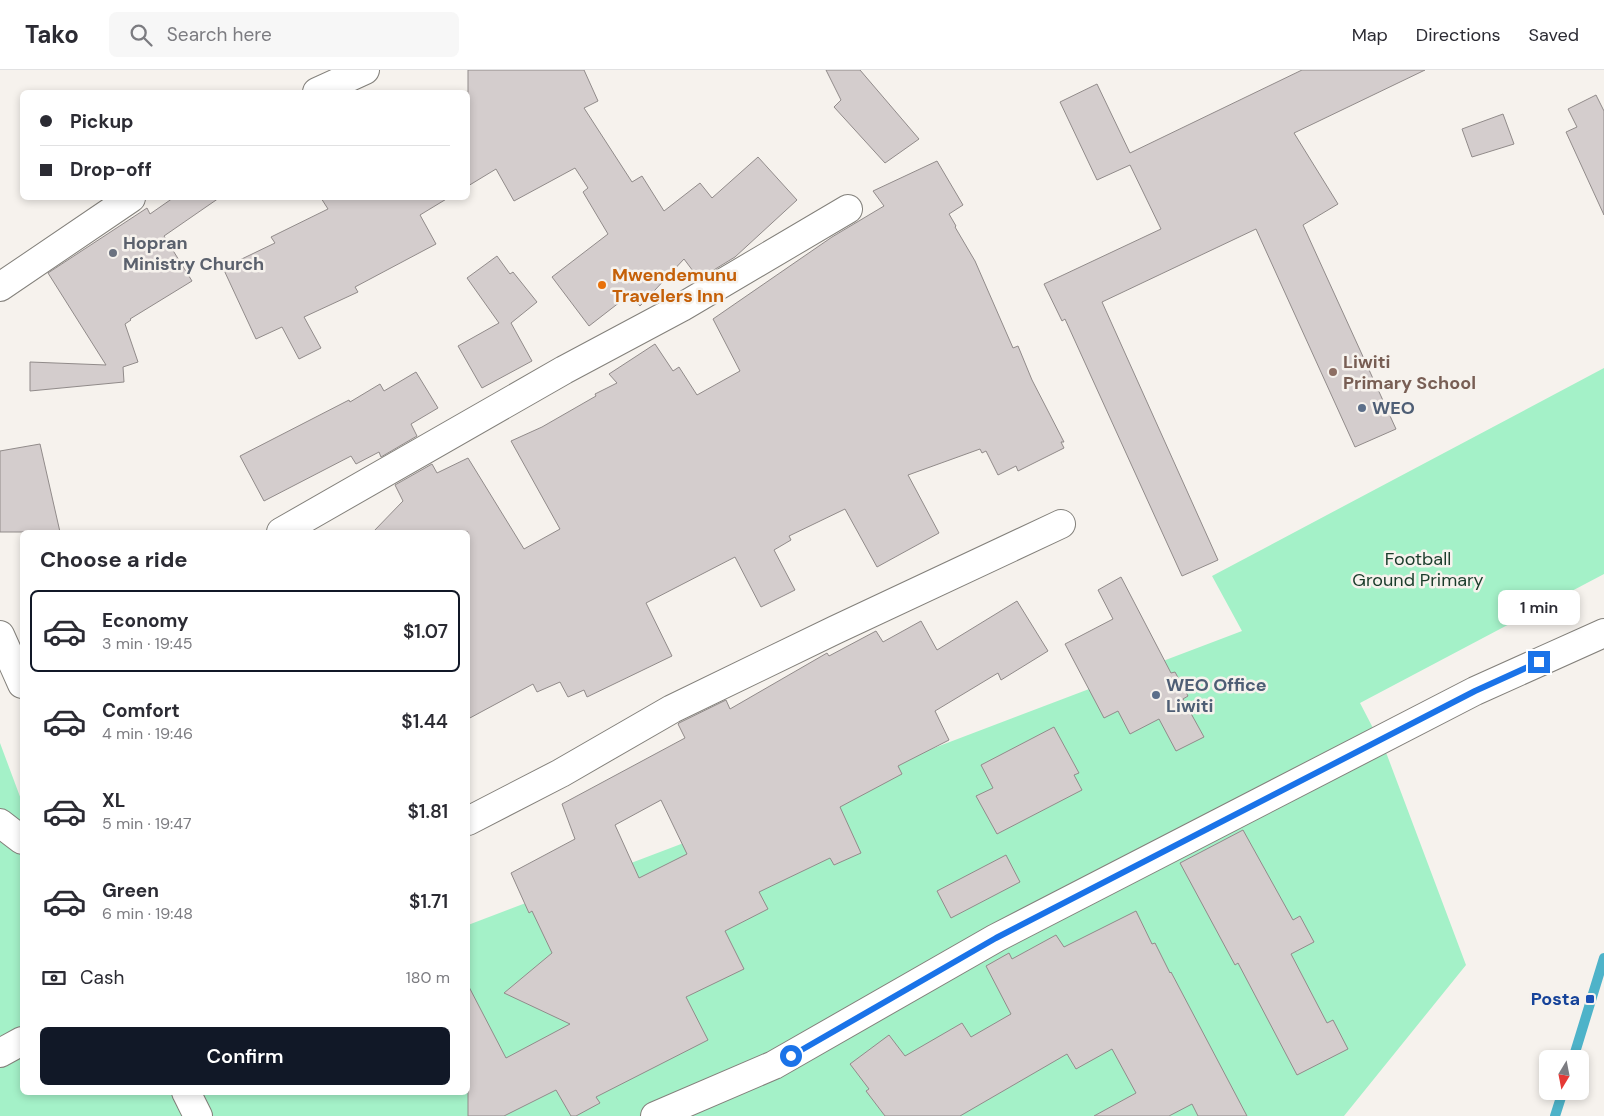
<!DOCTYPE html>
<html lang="en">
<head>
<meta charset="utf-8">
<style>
  :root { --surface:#fff; --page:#f7f7f7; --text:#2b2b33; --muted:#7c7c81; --line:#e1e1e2; --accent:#111827 }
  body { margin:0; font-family:"DM Sans",sans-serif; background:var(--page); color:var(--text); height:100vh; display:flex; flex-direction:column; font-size:19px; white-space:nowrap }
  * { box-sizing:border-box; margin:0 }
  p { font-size:16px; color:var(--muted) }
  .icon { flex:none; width:28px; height:28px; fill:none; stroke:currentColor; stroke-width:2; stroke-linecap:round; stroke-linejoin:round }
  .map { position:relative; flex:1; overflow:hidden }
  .drawer { position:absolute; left:20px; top:460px; width:450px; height:565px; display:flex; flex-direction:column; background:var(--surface); border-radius:8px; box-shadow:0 2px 8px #0003 }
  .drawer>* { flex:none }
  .banner { position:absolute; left:20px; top:20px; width:450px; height:110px; border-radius:8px; box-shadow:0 2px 8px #0003; display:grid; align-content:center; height:110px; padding:0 20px; background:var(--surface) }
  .needle { width:32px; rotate:190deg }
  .controls { position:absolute; left:1539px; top:980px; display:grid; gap:10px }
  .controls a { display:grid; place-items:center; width:50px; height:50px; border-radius:8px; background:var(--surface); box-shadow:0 2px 8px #0003; font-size:25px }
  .end { position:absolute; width:22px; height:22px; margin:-11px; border:6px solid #1a73e8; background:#fff; box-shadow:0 0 0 2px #fff }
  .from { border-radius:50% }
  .bubble { position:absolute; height:35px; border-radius:8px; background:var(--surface); box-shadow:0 2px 8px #0003; font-size:16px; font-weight:600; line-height:35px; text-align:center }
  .banner b { display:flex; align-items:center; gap:18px; height:48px; font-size:19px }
  .banner b+b { border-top:1px solid var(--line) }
  .banner i { width:12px; height:12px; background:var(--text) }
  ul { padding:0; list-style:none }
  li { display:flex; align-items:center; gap:15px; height:82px; margin:0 10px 8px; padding:0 10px; border:2px solid transparent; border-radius:8px }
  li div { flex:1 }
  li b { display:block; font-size:19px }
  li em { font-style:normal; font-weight:600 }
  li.current { border-color:var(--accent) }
  li>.icon { width:45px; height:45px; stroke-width:1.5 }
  h2 { padding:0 20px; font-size:22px; line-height:60px }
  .pay { display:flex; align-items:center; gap:12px; height:55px; padding:0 20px; font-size:19px }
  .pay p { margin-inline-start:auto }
  .cta { display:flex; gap:10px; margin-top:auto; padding:10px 20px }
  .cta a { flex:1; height:58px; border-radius:8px; background:var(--accent); color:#fff; font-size:20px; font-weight:600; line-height:58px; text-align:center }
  header { display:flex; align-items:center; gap:30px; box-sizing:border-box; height:70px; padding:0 25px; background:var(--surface); border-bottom:1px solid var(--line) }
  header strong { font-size:24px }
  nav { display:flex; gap:28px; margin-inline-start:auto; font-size:18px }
  .search { width:350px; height:45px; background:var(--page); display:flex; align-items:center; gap:12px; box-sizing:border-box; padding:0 18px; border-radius:8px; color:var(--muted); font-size:19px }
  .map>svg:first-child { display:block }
  .green { fill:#a4f1c8 }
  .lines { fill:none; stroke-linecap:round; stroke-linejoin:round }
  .stream { stroke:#4eb3c9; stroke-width:10 }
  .building { fill:#d4cdcd; stroke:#918b8a; fill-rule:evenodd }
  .minor-casing { stroke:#83807b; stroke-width:30 }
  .minor { stroke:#fff; stroke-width:28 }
  .route { stroke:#1a73e8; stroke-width:6 }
  .worship-dot { fill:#6b7280; stroke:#f6f2ed; stroke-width:2 }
  .food-dot { fill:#e8710a; stroke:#f6f2ed; stroke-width:2 }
  .education-dot { fill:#8d6e63; stroke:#f6f2ed; stroke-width:2 }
  .service-dot { fill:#5c6f8a; stroke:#f6f2ed; stroke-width:2 }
  .transit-dot { fill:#1a4fb4; stroke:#f6f2ed; stroke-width:2 }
  .labels { text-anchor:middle; stroke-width:5; stroke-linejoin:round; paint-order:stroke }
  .worship-label { font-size:18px; font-weight:bold; fill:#5b616d; stroke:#f6f2ed; text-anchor:start }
  .food-label { font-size:18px; font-weight:bold; fill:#c56008; stroke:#f6f2ed; text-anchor:start }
  .education-label { font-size:18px; font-weight:bold; fill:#785e54; stroke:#f6f2ed; text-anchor:start }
  .service-label { font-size:18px; font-weight:bold; fill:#4e5e75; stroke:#f6f2ed; text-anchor:start }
  .park-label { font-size:18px; fill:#1a3c2b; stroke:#f6f2ed }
  .transit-label { font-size:18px; font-weight:bold; fill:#164399; stroke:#f6f2ed; text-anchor:end }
</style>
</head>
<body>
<header>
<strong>Tako</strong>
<div class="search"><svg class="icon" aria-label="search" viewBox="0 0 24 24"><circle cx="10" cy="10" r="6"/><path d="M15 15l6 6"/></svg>Search here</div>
<nav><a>Map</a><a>Directions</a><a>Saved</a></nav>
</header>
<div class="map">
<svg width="1604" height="1046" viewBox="0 0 1604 1046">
  <rect width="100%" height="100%" fill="#f6f2ed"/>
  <path class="green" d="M1604 298V504L1360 633 1387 685 1466 895 1344 1046H0V673L22 732V1022H468V855L1242 561 1212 506Z"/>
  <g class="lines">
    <g class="stream">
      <path d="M1573 989 1604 888"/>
      <path d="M1555 1046 1563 1021"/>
    </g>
  </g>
  <g class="building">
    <path d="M468 0H584L598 31 584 38 632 112 642 106 664 141 700 113 712 128 758 87 797 130 735 187 699 209 684 189 640 236 629 225 589 256 552 207 608 164 583 122 588 118 575 98 514 131 496 99 468 116Z"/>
    <path d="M826 0H860L919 69 885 93 834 37 841 30Z"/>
    <path d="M1302 0H1425L1294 63 1338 134 1303 155 1396 359 1355 377 1256 159 1102 232 1218 490 1182 506 1065 249 1062 251 1044 214 1161 159 1130 95 1097 110 1060 32 1097 14 1130 83Z"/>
    <path d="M1596 25 1604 41V145L1566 62 1577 57 1568 39Z"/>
    <path d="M1503 44 1514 74 1472 87 1462 59Z"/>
    <path d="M937 91 963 135 949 144 956 156 955 157 975 191 1013 278 1018 276 1032 310 1064 372H1061L1064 378 1018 401 1016 396 998 405 986 381 982 383 980 379 908 405 939 463 877 497 845 439 789 466 791 470 774 480 795 520 761 537 735 487 646 533 672 586 587 627 584 620 568 627 560 612 537 622 533 614 468 649V462H373L403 431 395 415 432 394 437 403 468 388 524 479 560 459 511 371 542 357 596 326 595 324 617 313 609 304 655 274 673 301 679 297 697 325 740 301 713 249 832 167 884 136 873 121Z"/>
    <path d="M173 128H219L164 166 192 211 130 249 131 250 125 254 138 292 123 297 124 312 30 321V292L106 295 48 203 147 138 150 144Z"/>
    <path d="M321 128H448L420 145 436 174 355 217 358 222 304 247 321 278 299 289 282 257 256 269 223 198 275 173 271 167 328 139Z"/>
    <path d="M497 186 510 204 513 202 537 232 511 253 532 291 482 318 458 276 499 253 467 208Z"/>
    <path d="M416 302 438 338 411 354 417 366 381 387 379 382 356 394 351 386 264 431 240 386 349 330 350 332 380 314 384 321Z"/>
    <path d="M40 374 60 462H0V381Z"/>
    <path d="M1121 507 1171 603 1175 602 1188 626 1183 629 1204 667 1176 681 1159 649 1130 664 1118 641 1104 648 1065 574 1113 549 1098 520Z"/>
    <path d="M1017 531 1048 581 1001 610 998 603 935 641 949 670 898 696 902 704 840 737 861 783 834 795 830 788 759 822 768 839 725 861 744 899 686 927 708 970 596 1027 600 1033 576 1046H571L556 1020 504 1046H468V915L506 988 570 954 504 923 552 883 532 841 529 843 511 803 575 769 562 734 685 668 678 654 679 653 726 630 730 639 827 583 829 586 876 561 883 572 921 551 937 580ZM661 730 687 784 639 808 615 755Z"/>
    <path d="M1054 657 1079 703 1074 705 1082 720 997 764 976 726 993 718 981 695Z"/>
    <path d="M1243 760 1293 850 1300 846 1314 872 1291 884 1327 953 1333 950 1348 979 1297 1005 1238 893 1235 895 1180 793Z"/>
    <path d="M1006 785 1020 812 951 848 937 821Z"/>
    <path d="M1136 841 1152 874 1155 873 1170 903 1171 902 1247 1046H1198L1192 1034 1169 1046H1094L1136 1023 1112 979 1076 999 1067 984 960 1046H885L866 1021 869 1019 850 994 889 965 905 986 962 953 971 967 1011 944 986 896 1009 883 1012 889 1056 865 1064 877Z"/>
  </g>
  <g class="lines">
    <defs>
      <g id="minor">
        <path d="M317 22 365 0"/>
        <path d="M0 217 131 128"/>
        <path d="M281 462 564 300 682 237 848 139"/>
        <path d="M0 565 22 614"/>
        <path d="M468 751 561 703 672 639 835 560 1061 454"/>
        <path d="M0 753 22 770"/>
        <path d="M0 983 22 971"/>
        <path d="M186 1022 198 1046"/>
        <path d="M655 1046 774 995 996 868 1475 621 1604 563"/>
      </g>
    </defs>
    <use href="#minor" class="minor-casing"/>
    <use href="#minor" class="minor"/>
  </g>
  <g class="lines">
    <path class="route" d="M791 986 996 868 1475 621 1539 592"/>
  </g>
  <circle class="worship-dot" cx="113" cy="183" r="5"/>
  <circle class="food-dot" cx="602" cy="215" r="5"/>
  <circle class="education-dot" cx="1333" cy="302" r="5"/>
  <g class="service-dot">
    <circle cx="1362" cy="338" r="5"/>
    <circle cx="1156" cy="625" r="5"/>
  </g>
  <rect class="transit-dot" x="1585" y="924" width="10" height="10" rx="2.5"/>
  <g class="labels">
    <g class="worship-label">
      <text x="123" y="179">Hopran<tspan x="123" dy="21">Ministry Church</tspan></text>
    </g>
    <g class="food-label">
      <text x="612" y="211">Mwendemunu<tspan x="612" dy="21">Travelers Inn</tspan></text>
    </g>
    <g class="education-label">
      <text x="1343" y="298">Liwiti<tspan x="1343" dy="21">Primary School</tspan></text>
    </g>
    <g class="service-label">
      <text x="1372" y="344">WEO</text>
      <text x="1166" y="621">WEO Office<tspan x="1166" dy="21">Liwiti</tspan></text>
    </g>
    <g class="park-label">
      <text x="1418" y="495">Football<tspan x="1418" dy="21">Ground Primary</tspan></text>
    </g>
    <g class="transit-label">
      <text x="1580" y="935">Posta</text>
    </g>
  </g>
</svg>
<div class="controls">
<a><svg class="needle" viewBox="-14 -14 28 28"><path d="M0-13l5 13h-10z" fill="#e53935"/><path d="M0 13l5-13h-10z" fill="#7c7c81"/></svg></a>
</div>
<i class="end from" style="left:791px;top:986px"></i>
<i class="end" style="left:1539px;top:592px"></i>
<div class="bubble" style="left:1498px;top:520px;width:82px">1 min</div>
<div class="banner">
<b><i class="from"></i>Pickup</b>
<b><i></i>Drop-off</b>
</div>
<section class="drawer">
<h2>Choose a ride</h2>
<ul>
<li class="current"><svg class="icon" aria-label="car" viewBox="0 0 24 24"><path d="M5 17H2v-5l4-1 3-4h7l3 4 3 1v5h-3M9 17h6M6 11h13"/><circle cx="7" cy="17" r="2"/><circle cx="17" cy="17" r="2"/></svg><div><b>Economy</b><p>3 min · 19:45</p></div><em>$1.07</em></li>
<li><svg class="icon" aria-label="car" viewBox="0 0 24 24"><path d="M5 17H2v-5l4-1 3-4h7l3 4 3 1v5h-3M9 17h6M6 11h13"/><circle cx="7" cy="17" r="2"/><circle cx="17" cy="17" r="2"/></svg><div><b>Comfort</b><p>4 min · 19:46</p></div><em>$1.44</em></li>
<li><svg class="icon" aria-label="car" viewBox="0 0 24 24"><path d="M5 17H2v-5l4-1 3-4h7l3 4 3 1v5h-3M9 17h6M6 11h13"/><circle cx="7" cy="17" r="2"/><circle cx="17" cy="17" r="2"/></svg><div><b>XL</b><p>5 min · 19:47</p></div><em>$1.81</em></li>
<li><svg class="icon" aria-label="car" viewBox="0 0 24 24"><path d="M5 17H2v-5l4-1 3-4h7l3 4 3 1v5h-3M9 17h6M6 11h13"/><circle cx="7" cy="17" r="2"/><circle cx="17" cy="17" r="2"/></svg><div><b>Green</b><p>6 min · 19:48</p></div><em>$1.71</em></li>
</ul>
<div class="pay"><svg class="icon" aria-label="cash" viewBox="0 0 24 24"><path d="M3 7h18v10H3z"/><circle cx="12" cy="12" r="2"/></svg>Cash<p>180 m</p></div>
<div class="cta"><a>Confirm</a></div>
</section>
</div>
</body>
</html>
